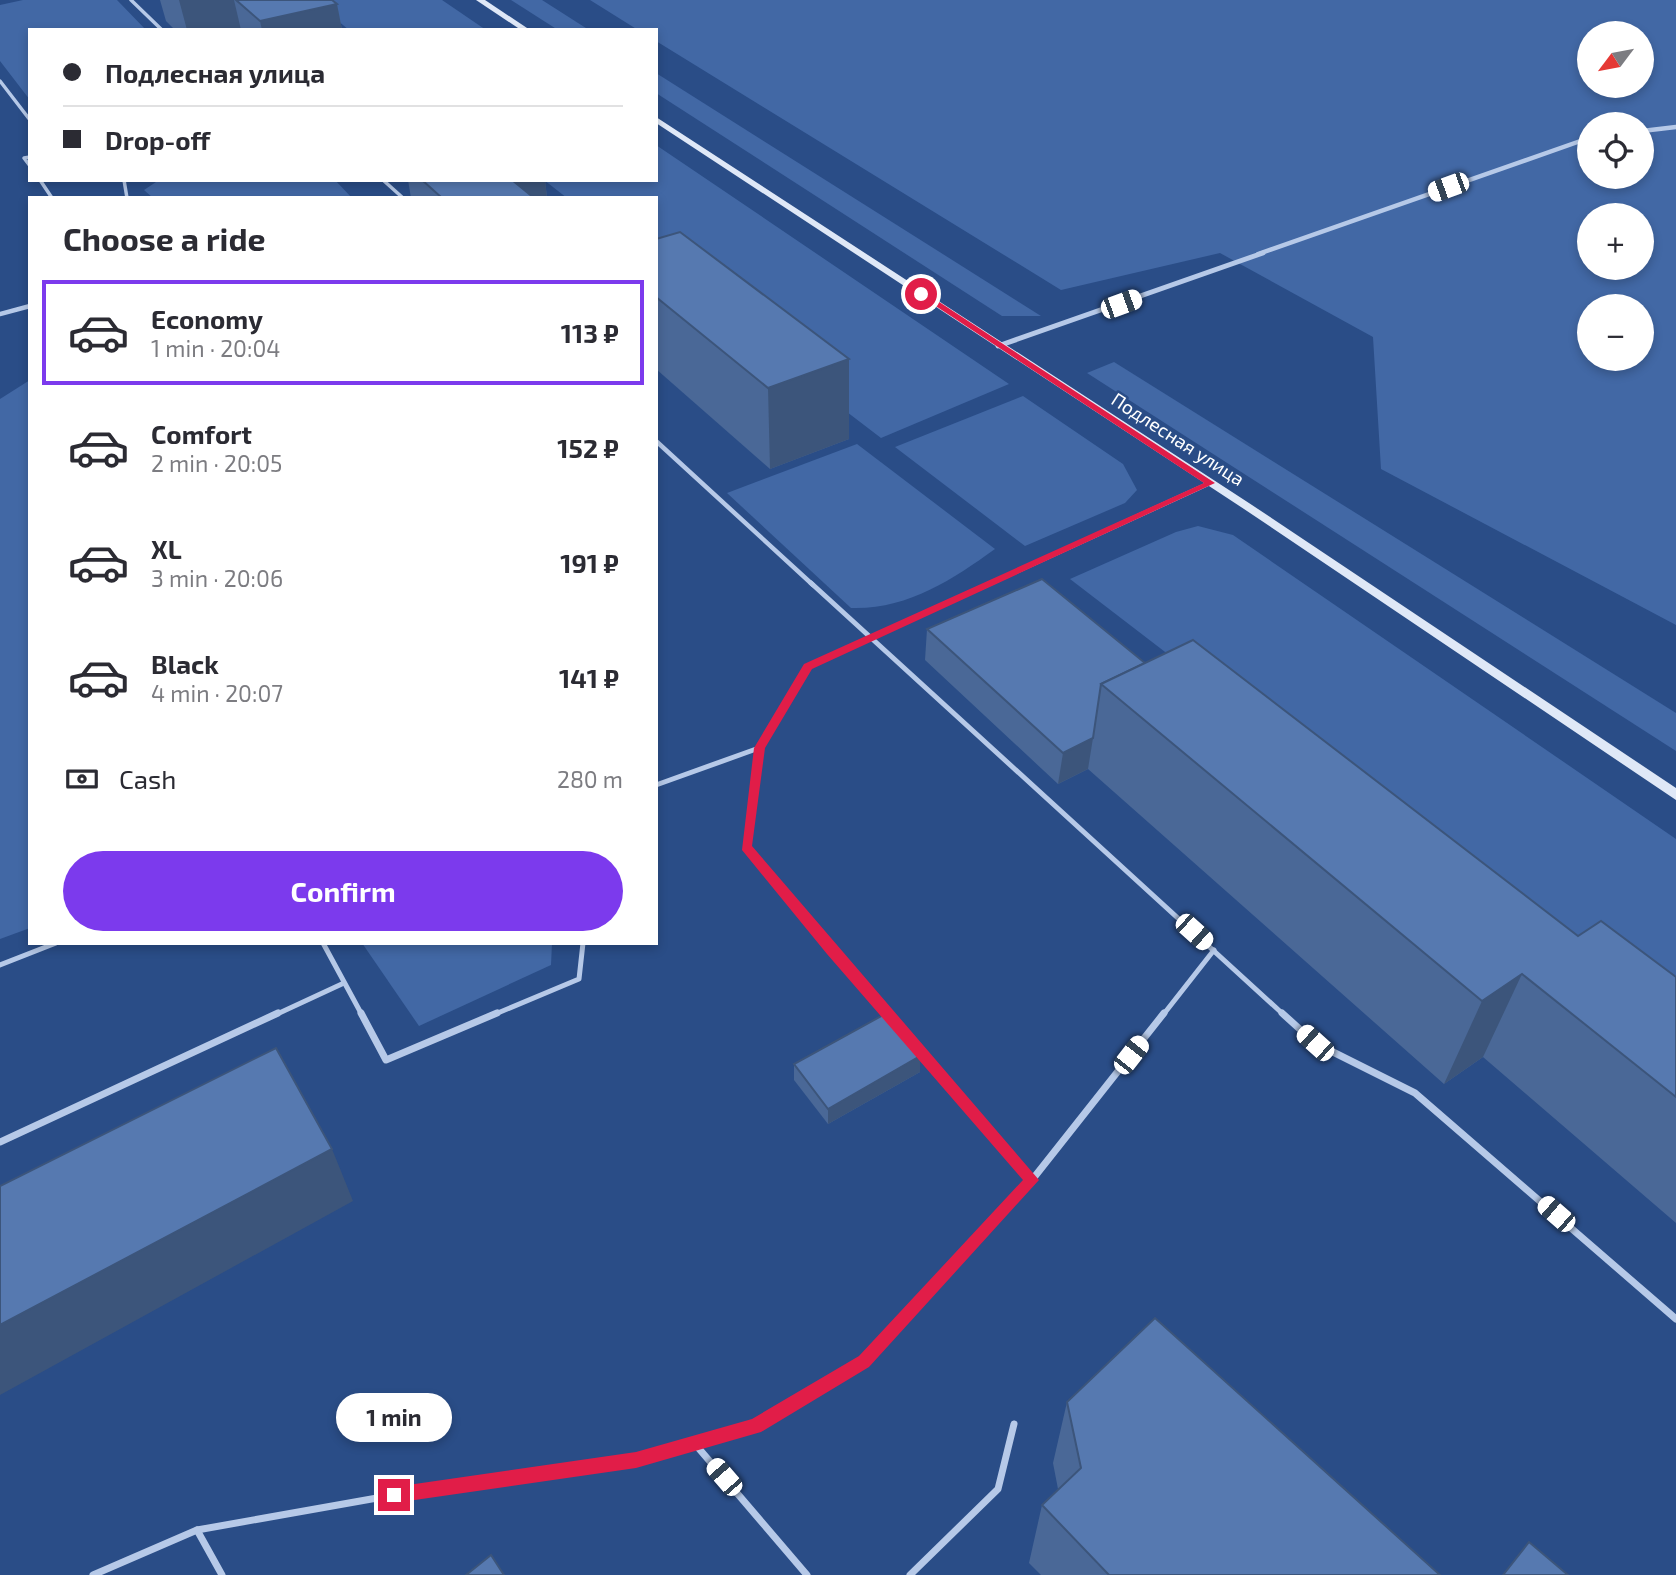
<!DOCTYPE html>
<html lang="en">
<head>
<meta charset="utf-8">
<style>
  :root { --surface:#fff; --page:#f7f7f7; --text:#2b2b33; --muted:#7c7c81; --line:#e1e1e2; --accent:#7c3aed }
  body { margin:0; font-family:"Exo 2",sans-serif; background:var(--page); color:var(--text); height:100vh; display:flex; flex-direction:column; font-size:26px; white-space:nowrap }
  * { box-sizing:border-box; margin:0 }
  p { font-size:23px; color:var(--muted) }
  .icon { flex:none; width:38px; height:38px; fill:none; stroke:currentColor; stroke-width:2; stroke-linecap:round; stroke-linejoin:round }
  .map { position:relative; flex:1; overflow:hidden }
  .drawer { position:absolute; left:28px; top:196px; width:630px; height:749px; display:flex; flex-direction:column; background:var(--surface); border-radius:0px; box-shadow:0 4px 10px #0003 }
  .drawer>* { flex:none }
  .top-card { position:absolute; left:28px; top:28px; width:630px; height:154px; border-radius:0px; box-shadow:0 4px 10px #0003; display:grid; align-content:center; height:154px; padding:0 35px; background:var(--surface) }
  .needle { width:46px; rotate:238deg }
  .tools { position:absolute; left:1577px; top:21px; display:grid; gap:14px }
  .tools a { display:grid; place-items:center; width:77px; height:77px; border-radius:50%; background:var(--surface); box-shadow:0 4px 10px #0003; font-size:35px }
  .end { position:absolute; width:32px; height:32px; margin:-16px; border:9px solid #e11d48; background:#fff; box-shadow:0 0 0 4px #fff }
  .from { border-radius:50% }
  .bubble { position:absolute; height:49px; border-radius:24px; background:var(--surface); box-shadow:0 4px 10px #0003; font-size:23px; font-weight:700; line-height:49px; text-align:center }
  .car { position:absolute; width:21px; height:42px; margin:-21px -10px; border-radius:9px; box-shadow:0 0 5px 2px #0007; background:linear-gradient(#fff 24%,#345 0 40%,#fff 0 76%,#345 0 86%,#fff 0) }
  .top-card b { display:flex; align-items:center; gap:24px; height:66px; font-size:26px }
  .top-card b+b { border-top:2px solid var(--line) }
  .top-card i { width:18px; height:18px; background:var(--text) }
  ul { padding:0; list-style:none }
  li { display:flex; align-items:center; gap:21px; height:105px; margin:0 14px 10px; padding:0 21px; border:4px solid transparent; border-radius:0px }
  li div { flex:1 }
  li b { display:block; font-size:26px }
  li em { font-style:normal; font-weight:700 }
  li.selected { border-color:var(--accent) }
  li>.icon { width:63px; height:63px; stroke-width:1.5 }
  h2 { padding:0 35px; font-size:32px; line-height:84px }
  .pay { display:flex; align-items:center; gap:18px; height:77px; padding:0 35px; font-size:26px }
  .pay p { margin-inline-start:auto }
  .cta { display:flex; gap:14px; margin-top:auto; padding:14px 35px }
  .cta a { flex:1; height:80px; border-radius:42px; background:var(--accent); color:#fff; font-size:28px; font-weight:700; line-height:80px; text-align:center }
  .map>svg:first-child { display:block }
  .green { fill:#4268a5; fill-rule:evenodd }
  .lines { fill:none; stroke-linecap:round; stroke-linejoin:round }
  .lane-far3 { stroke:#b6c9e8; stroke-width:3.5 }
  .lane-far2 { stroke:#b6c9e8; stroke-width:4.5 }
  .lane-far1 { stroke:#b6c9e8; stroke-width:5 }
  .lane { stroke:#b6c9e8; stroke-width:7 }
  .street-far1 { stroke:#b6c9e8; stroke-width:4.5 }
  .street { stroke:#b6c9e8; stroke-width:5 }
  .secondary { fill:#dfe8f7; fill-rule:evenodd }
  .wall { fill:#4a6897 }
  .shaded-wall { fill:#3c557b }
  .building { fill:#5679b0; stroke:#3c557b; stroke-width:2 }
  .route { fill:#e11d48 }
  .labels { text-anchor:middle; stroke-width:5; stroke-linejoin:round; paint-order:stroke }
  .far-street-label { font-size:19px; fill:#fff; stroke:#2a4d87 }
</style>
</head>
<body>
<div class="map">
<svg width="1676" height="1575" viewBox="0 0 1676 1575">
  <rect width="100%" height="100%" fill="#2a4d87"/>
  <g class="green">
    <path d="M23 0H117L146 30H30V100L0 61V5Z"/>
    <path d="M313 0H442L486 30H349Z"/>
    <path d="M511 0H542L589 30H558Z"/>
    <path d="M590 0H1676V625L1381 469 1373 337 1220 253 1061 290 656 41V30H638ZM1589 33H1642V86H1589ZM1589 124H1642V177H1589ZM1589 215H1642V268H1589ZM1589 306H1642V359H1589Z"/>
    <path d="M656 73 1041 316H1002L656 93Z"/>
    <path d="M656 145 1009 384 881 438 656 266V198H567L544 180H656Z"/>
    <path d="M159 180H335L352 198H153L144 190Z"/>
    <path d="M1114 362 1676 713V751L1087 373Z"/>
    <path d="M30 380V928L0 939V399Z"/>
    <path d="M1023 396 1123 464 1137 490 1125 503 1025 546 895 447Z"/>
    <path d="M857 444 995 549C952 580 906 610 851 608L727 493Z"/>
    <path d="M1198 526 1233 535 1676 839V1044L1070 579 1176 532Z"/>
    <path d="M362 943H552L551 965 419 1026Z"/>
  </g>
  <g class="lines">
    <g class="lane-far3">
      <path d="M131 0 162 30"/>
      <path d="M0 81 30 120"/>
      <path d="M30 157 24 158 30 166"/>
      <path d="M40 180 52 198"/>
      <path d="M124 180 127 198"/>
      <path d="M383 180 403 198"/>
    </g>
    <g class="lane-far2">
      <path d="M0 314 30 306"/>
      <path d="M656 441 813 585"/>
      <path d="M987 585 1210 483"/>
    </g>
    <g class="lane-far1">
      <path d="M811 583 1284 1015"/>
      <path d="M656 785 759 748"/>
      <path d="M323 943 362 1015"/>
      <path d="M0 965 56 943"/>
      <path d="M275 1015 344 983"/>
      <path d="M493 1015 579 979 583 943"/>
      <path d="M887 1015 746 847 759 748 808 666 991 583"/>
      <path d="M1163 1015 1214 950"/>
    </g>
    <g class="lane">
      <path d="M361 1013 386 1060 497 1013"/>
      <path d="M1282 1013 1315 1043 1415 1093 1676 1319"/>
      <path d="M0 1142 278 1013"/>
      <path d="M1032 1180 1164 1013"/>
      <path d="M695 1444 807 1575"/>
      <path d="M197 1530 222 1575"/>
      <path d="M93 1575 197 1530 394 1495 636 1460 755 1426 864 1361 1032 1180 886 1013"/>
      <path d="M910 1575 998 1489 1014 1424"/>
    </g>
    <g class="street-far1">
      <path d="M1642 131 1676 127"/>
      <path d="M1258 254 1589 138"/>
    </g>
    <path class="street" d="M998 346 1263 253"/>
    <g class="secondary">
      <path d="M476 0H485L530 30H521Z"/>
      <path d="M656 117 1252 505 1676 788V800L1244 509 656 123Z"/>
    </g>
  </g>
  <g class="wall">
    <path d="M160 0H332L337 4 342 30H175L166 21Z"/>
    <path d="M408 180H545L547 198H411Z"/>
    <path d="M656 239 849 439 770 469 656 369Z"/>
    <path d="M927 629 1145 663 1578 936 1676 977V1223L1483 1057 1444 1084 1088 769 1058 784 925 660Z"/>
    <path d="M794 1064 920 1072 828 1124 794 1080Z"/>
    <path d="M1067 1402 1440 1575H1041L1029 1563 1042 1505 1058 1489 1053 1463Z"/>
  </g>
  <g class="shaded-wall">
    <path d="M179 0H234L241 30H187Z"/>
    <path d="M337 4 342 30H262L260 21Z"/>
    <path d="M478 180H545L547 198H481Z"/>
    <path d="M849 359V439L770 469 768 388Z"/>
    <path d="M1093 738 1088 769 1058 784 1063 753Z"/>
    <path d="M1522 974 1483 1057 1444 1084 1482 1001Z"/>
    <path d="M920 1056V1072L828 1124V1109Z"/>
    <path d="M332 1149 353 1201 0 1395V1325Z"/>
  </g>
  <g class="building">
    <path d="M236 0H332L337 4 260 21Z"/>
    <path d="M422 180H512L534 198H442Z"/>
    <path d="M680 232 849 359 768 388 656 297V239Z"/>
    <path d="M1042 579 1145 663 1101 684 1093 738 1063 753 927 629Z"/>
    <path d="M1193 640 1578 936 1601 921 1676 977V1097L1522 974 1482 1001 1101 684Z"/>
    <path d="M885 1014 920 1056 828 1109 794 1064Z"/>
    <path d="M276 1048 332 1149 0 1325V1186Z"/>
    <path d="M1155 1318 1440 1575H1109L1042 1505 1081 1468 1067 1402Z"/>
    <path d="M1529 1542 1568 1575H1503Z"/>
    <path d="M491 1555 504 1575H466Z"/>
  </g>
  <path class="route" d="M919 292H924L1215 483 812 669 765 748 752 846 1039 1180 869 1367 761 1432 636 1468 394 1503 388 1500 385 1495 394 1487 636 1452 752 1419 859 1356 1023 1180 827 954 742 850 754 748 804 664 1204 483 919 295Z"/>
  <g class="labels">
    <g class="far-street-label">
      <text transform="translate(1178 439) rotate(33)" y="7">Подлесная улица</text>
    </g>
  </g>
</svg>
<div class="tools">
<a><svg class="needle" viewBox="-14 -14 28 28"><path d="M0-13l5 13h-10z" fill="#e53935"/><path d="M0 13l5-13h-10z" fill="#7c7c81"/></svg></a>
<a><svg class="icon" aria-label="locate" viewBox="0 0 24 24"><circle cx="12" cy="12" r="6"/><path d="M12 2v4M12 18v4M2 12h4M18 12h4"/></svg></a>
<a>+</a>
<a>−</a>
</div>
<i class="end from" style="left:921px;top:294px"></i>
<i class="end" style="left:394px;top:1495px"></i>
<div class="bubble" style="left:336px;top:1393px;width:116px">1 min</div>
<i class="car" style="left:1448px;top:187px;rotate:250deg"></i>
<i class="car" style="left:1121px;top:304px;rotate:70deg"></i>
<i class="car" style="left:1194px;top:932px;rotate:132deg"></i>
<i class="car" style="left:1315px;top:1043px;rotate:312deg"></i>
<i class="car" style="left:1131px;top:1055px;rotate:38deg"></i>
<i class="car" style="left:1556px;top:1214px;rotate:311deg"></i>
<i class="car" style="left:724px;top:1477px;rotate:319deg"></i>
<div class="top-card">
<b><i class="from"></i>Подлесная улица</b>
<b><i></i>Drop-off</b>
</div>
<section class="drawer">
<h2>Choose a ride</h2>
<ul>
<li class="selected"><svg class="icon" aria-label="car" viewBox="0 0 24 24"><path d="M5 17H2v-5l4-1 3-4h7l3 4 3 1v5h-3M9 17h6M6 11h13"/><circle cx="7" cy="17" r="2"/><circle cx="17" cy="17" r="2"/></svg><div><b>Economy</b><p>1 min · 20:04</p></div><em>113 ₽</em></li>
<li><svg class="icon" aria-label="car" viewBox="0 0 24 24"><path d="M5 17H2v-5l4-1 3-4h7l3 4 3 1v5h-3M9 17h6M6 11h13"/><circle cx="7" cy="17" r="2"/><circle cx="17" cy="17" r="2"/></svg><div><b>Comfort</b><p>2 min · 20:05</p></div><em>152 ₽</em></li>
<li><svg class="icon" aria-label="car" viewBox="0 0 24 24"><path d="M5 17H2v-5l4-1 3-4h7l3 4 3 1v5h-3M9 17h6M6 11h13"/><circle cx="7" cy="17" r="2"/><circle cx="17" cy="17" r="2"/></svg><div><b>XL</b><p>3 min · 20:06</p></div><em>191 ₽</em></li>
<li><svg class="icon" aria-label="car" viewBox="0 0 24 24"><path d="M5 17H2v-5l4-1 3-4h7l3 4 3 1v5h-3M9 17h6M6 11h13"/><circle cx="7" cy="17" r="2"/><circle cx="17" cy="17" r="2"/></svg><div><b>Black</b><p>4 min · 20:07</p></div><em>141 ₽</em></li>
</ul>
<div class="pay"><svg class="icon" aria-label="cash" viewBox="0 0 24 24"><path d="M3 7h18v10H3z"/><circle cx="12" cy="12" r="2"/></svg>Cash<p>280 m</p></div>
<div class="cta"><a>Confirm</a></div>
</section>
</div>
</body>
</html>
